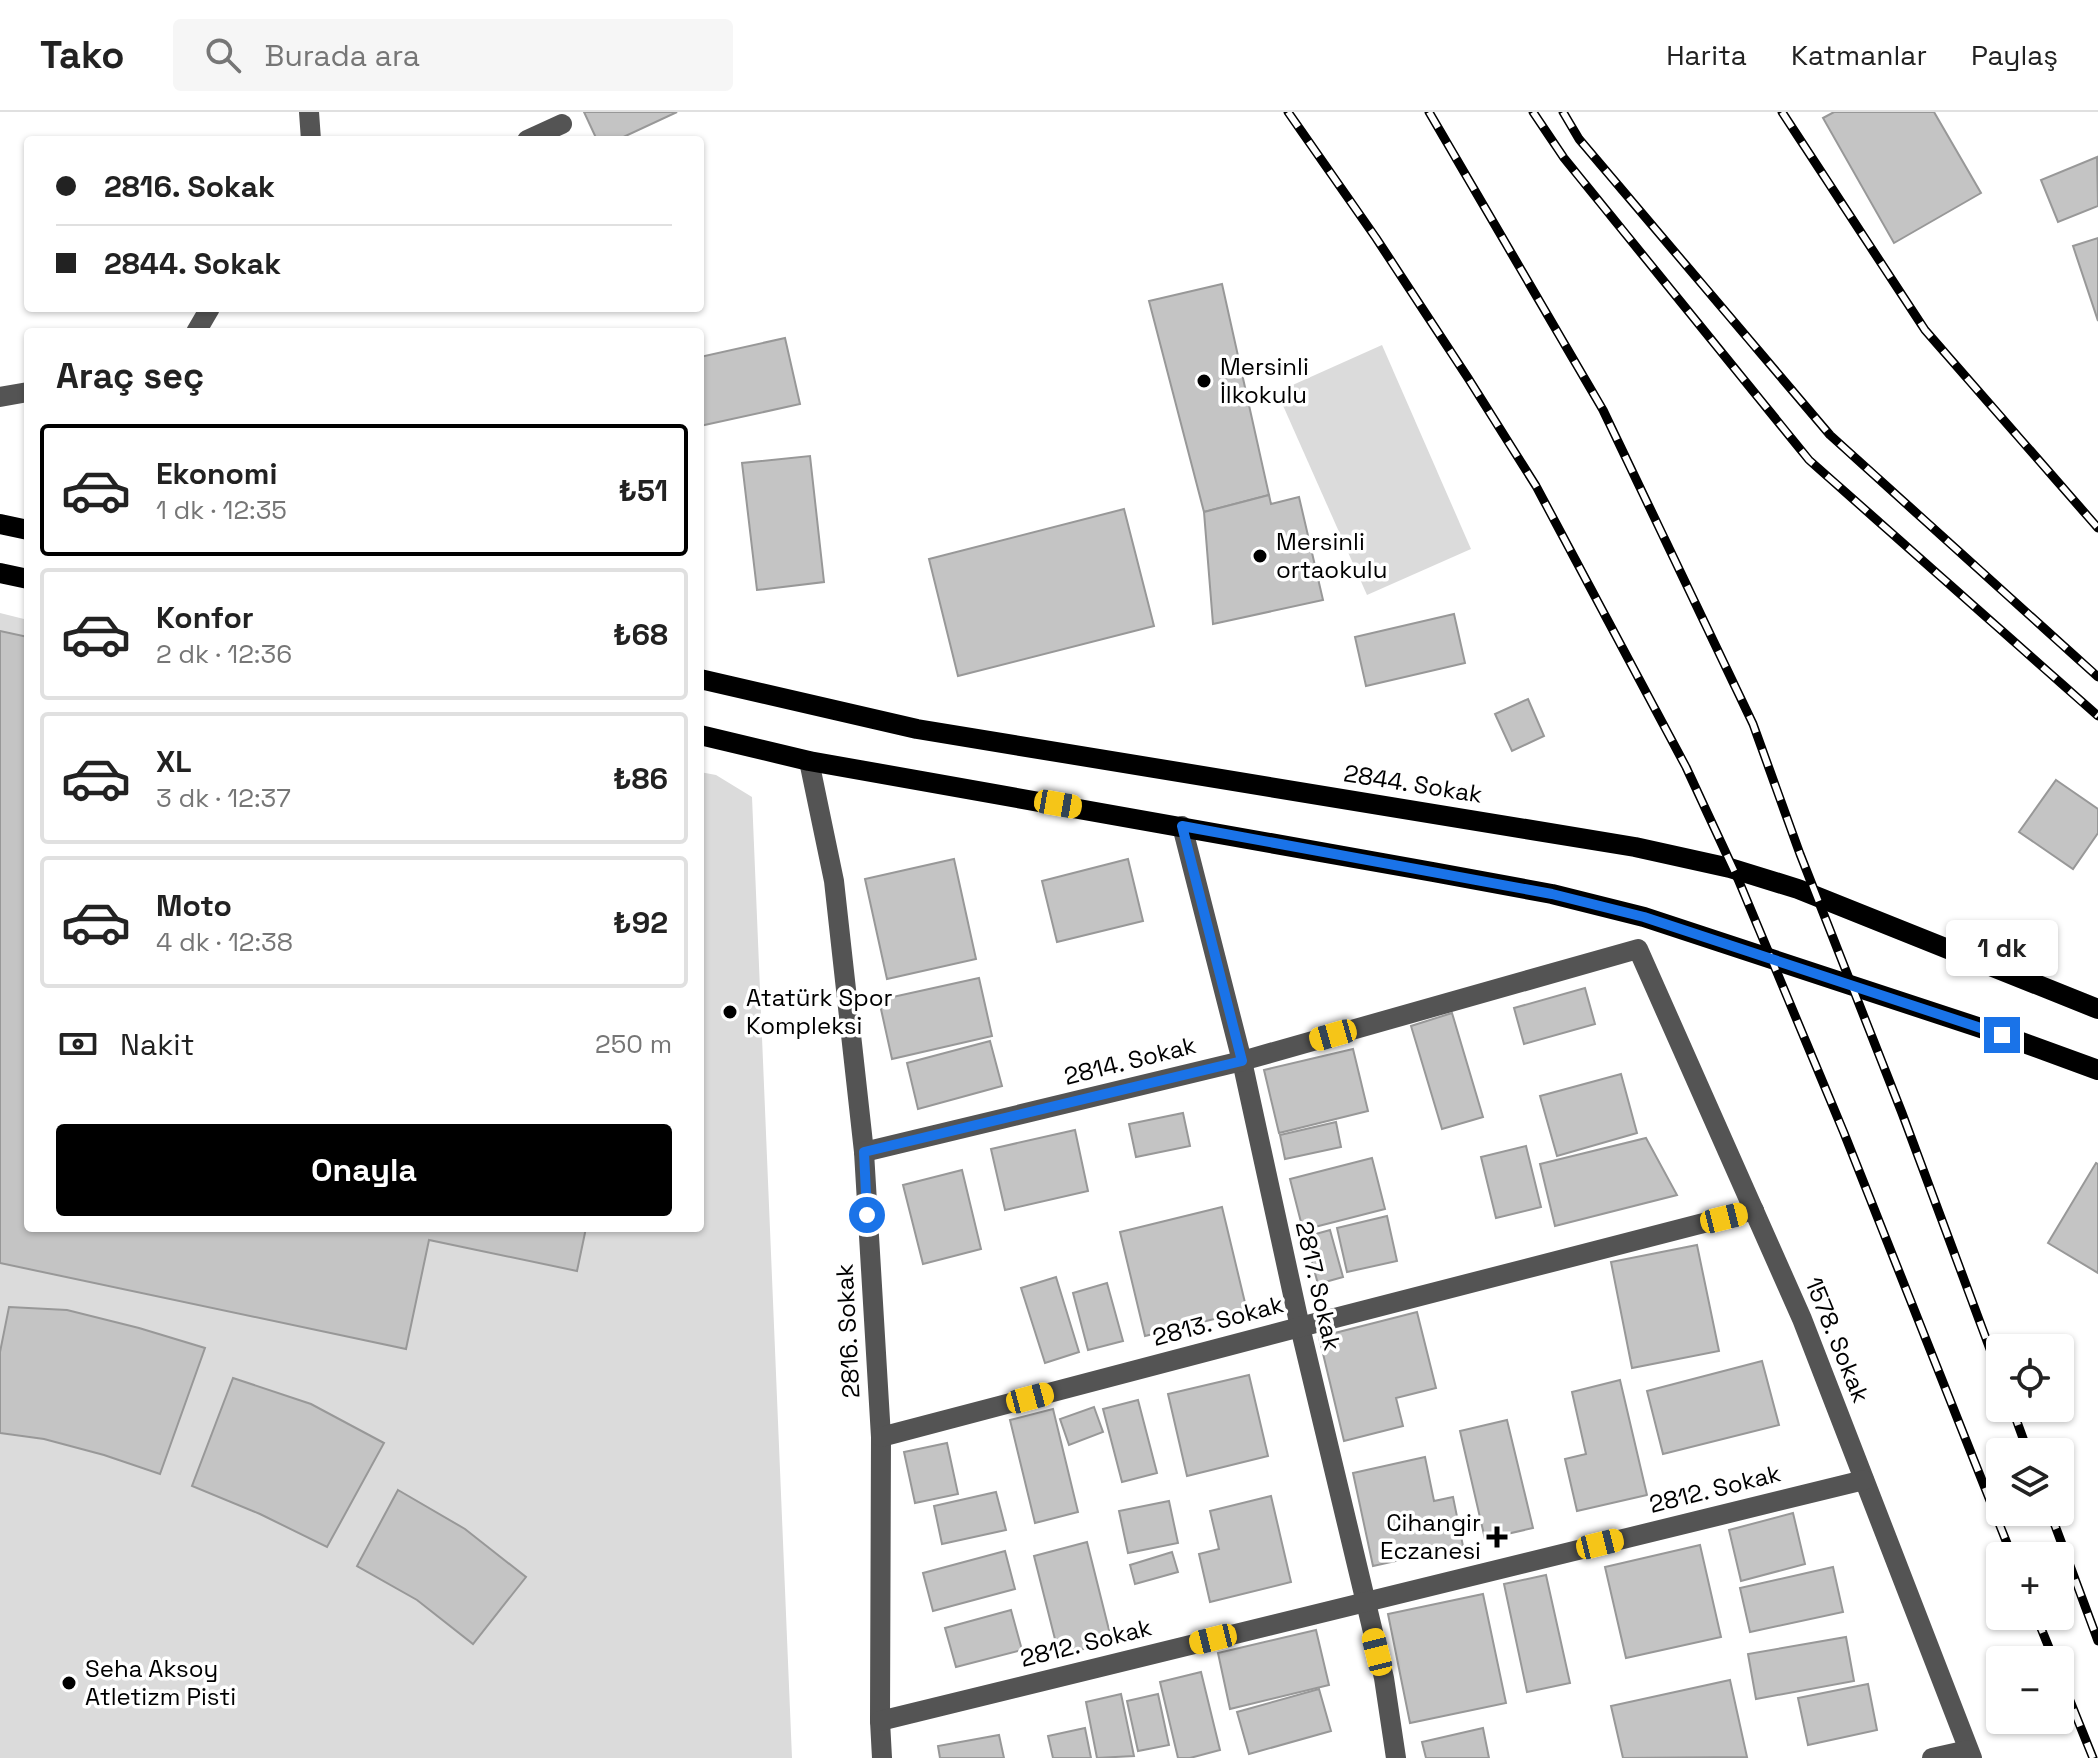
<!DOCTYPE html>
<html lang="tr">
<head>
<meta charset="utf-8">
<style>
  :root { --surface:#fff; --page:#f6f6f6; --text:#222; --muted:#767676; --line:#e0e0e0; --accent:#000 }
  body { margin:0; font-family:"Space Grotesk",sans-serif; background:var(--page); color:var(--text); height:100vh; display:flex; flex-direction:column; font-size:30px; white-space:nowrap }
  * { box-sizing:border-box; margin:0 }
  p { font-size:26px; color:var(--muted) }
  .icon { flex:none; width:44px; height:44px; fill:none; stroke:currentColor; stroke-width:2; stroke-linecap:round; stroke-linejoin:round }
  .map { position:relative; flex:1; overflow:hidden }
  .panel { position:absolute; left:24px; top:216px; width:680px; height:904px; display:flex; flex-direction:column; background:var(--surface); border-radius:8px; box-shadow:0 2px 6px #0004 }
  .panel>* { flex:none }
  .guide { position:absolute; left:24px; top:24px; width:680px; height:176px; border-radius:8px; box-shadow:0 2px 6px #0004; display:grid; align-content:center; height:176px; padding:0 32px; background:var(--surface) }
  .tools { position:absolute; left:1986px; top:1222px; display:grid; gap:16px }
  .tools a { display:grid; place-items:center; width:88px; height:88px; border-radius:8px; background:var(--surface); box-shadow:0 2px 6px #0004; font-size:40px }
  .end { position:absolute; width:36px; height:36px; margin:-18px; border:10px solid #1a73e8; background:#fff; box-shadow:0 0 0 4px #fff }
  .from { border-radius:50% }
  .bubble { position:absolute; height:56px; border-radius:8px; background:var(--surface); box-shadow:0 2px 6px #0004; font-size:26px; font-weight:800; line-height:56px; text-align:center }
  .car { position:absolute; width:24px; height:48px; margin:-24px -12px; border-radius:10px; box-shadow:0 0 6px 2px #0007; background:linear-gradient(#f5c518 24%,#345 0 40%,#f5c518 0 76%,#345 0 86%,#f5c518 0) }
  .guide b { display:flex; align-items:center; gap:28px; height:76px; font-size:30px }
  .guide b+b { border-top:2px solid var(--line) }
  .guide i { width:20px; height:20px; background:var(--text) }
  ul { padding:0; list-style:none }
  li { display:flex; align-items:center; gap:24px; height:132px; margin:0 16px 12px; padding:0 16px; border:4px solid var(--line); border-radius:8px }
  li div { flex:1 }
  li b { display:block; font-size:30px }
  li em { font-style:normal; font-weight:800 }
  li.selected { border-color:var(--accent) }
  li>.icon { width:72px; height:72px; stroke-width:1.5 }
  h2 { padding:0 32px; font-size:36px; line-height:96px }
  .pay { display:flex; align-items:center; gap:20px; height:88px; padding:0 32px; font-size:30px }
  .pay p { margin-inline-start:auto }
  .primary-button { display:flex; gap:16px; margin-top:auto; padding:16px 32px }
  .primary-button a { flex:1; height:92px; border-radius:8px; background:var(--accent); color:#fff; font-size:32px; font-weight:800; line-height:92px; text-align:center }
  header { display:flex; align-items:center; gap:48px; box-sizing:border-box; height:112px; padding:0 40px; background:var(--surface); border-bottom:2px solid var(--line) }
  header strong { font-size:38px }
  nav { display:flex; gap:44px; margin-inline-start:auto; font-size:28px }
  .search { width:560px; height:72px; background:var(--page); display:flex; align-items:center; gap:20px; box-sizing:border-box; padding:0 28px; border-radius:8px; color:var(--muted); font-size:30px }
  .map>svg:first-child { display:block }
  .green { fill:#dbdbdb }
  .building { fill:#c4c4c4; stroke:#989898; stroke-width:2 }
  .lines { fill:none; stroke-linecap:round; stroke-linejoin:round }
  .minor { stroke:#545454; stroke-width:20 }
  .major { stroke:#000; stroke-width:20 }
  .rail-casing { stroke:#000; stroke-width:9 }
  .rail { stroke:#fff; stroke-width:6; stroke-dasharray:18; stroke-linecap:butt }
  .route { stroke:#1a73e8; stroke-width:10 }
  .poi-dot { fill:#000; stroke:#fff; stroke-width:3 }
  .labels { text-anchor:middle; stroke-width:7; stroke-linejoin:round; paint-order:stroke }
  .poi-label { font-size:24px; fill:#000; stroke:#fff; text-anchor:start }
  .street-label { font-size:24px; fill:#000; stroke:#fff }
</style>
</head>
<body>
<header>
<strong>Tako</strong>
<div class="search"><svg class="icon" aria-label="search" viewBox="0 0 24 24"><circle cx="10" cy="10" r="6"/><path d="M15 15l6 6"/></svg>Burada ara</div>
<nav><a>Harita</a><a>Katmanlar</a><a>Paylaş</a></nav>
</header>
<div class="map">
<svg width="2098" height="1646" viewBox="0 0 2098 1646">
  <rect width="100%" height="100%" fill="#fff"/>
  <g class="green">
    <path d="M1382 233 1471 437 1367 483 1277 280Z"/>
    <path d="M0 501 28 508V1116H700V660L716 663 752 685 792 1646H0Z"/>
  </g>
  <g class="building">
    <path d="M584 0H677L617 28H597Z"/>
    <path d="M1834 0H1934L1981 81 1894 131 1823 6Z"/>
    <path d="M2097 45 2098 94 2058 110 2041 68Z"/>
    <path d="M2098 126V209L2073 134Z"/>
    <path d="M1222 172 1269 383 1204 400 1149 189Z"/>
    <path d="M785 226 800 292 700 314V245Z"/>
    <path d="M810 344 824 470 757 478 742 351Z"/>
    <path d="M1269 383 1271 392 1299 385 1323 488 1213 512 1204 400Z"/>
    <path d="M1124 397 1154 514 958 564 929 447Z"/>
    <path d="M1454 502 1465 551 1366 574 1355 525Z"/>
    <path d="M0 519 28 525V1116H586L577 1159 429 1128 406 1237 0 1151Z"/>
    <path d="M1528 587 1544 624 1512 639 1495 602Z"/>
    <path d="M2056 668 2098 697V721L2073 757 2019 720Z"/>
    <path d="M954 747 976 847 887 867 865 767Z"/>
    <path d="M1128 747 1143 809 1057 830 1042 769Z"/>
    <path d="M979 866 992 924 892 947 879 888Z"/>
    <path d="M1585 876 1595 912 1524 932 1514 896Z"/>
    <path d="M1452 901 1483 1005 1442 1017 1411 914Z"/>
    <path d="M990 929 1002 974 918 997 907 951Z"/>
    <path d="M1353 937 1368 999 1279 1021 1264 958Z"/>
    <path d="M1621 962 1637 1021 1557 1044 1540 984Z"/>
    <path d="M1183 1001 1190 1034 1136 1045 1129 1012Z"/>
    <path d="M1336 1010 1341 1035 1285 1047 1280 1023Z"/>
    <path d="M1075 1018 1088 1079 1005 1098 991 1037Z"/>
    <path d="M1646 1026 1677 1083 1555 1114 1540 1052Z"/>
    <path d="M1526 1034 1541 1095 1496 1106 1481 1045Z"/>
    <path d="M1372 1046 1385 1097 1303 1118 1290 1067Z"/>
    <path d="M2096 1051 2098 1052V1161L2048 1131Z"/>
    <path d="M962 1058 981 1137 923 1152 903 1073Z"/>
    <path d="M1222 1095 1247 1199 1145 1224 1120 1120Z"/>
    <path d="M1387 1104 1397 1149 1347 1160 1337 1116Z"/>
    <path d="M1330 1118 1343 1165 1318 1172 1305 1125Z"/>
    <path d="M1697 1133 1719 1239 1632 1256 1611 1150Z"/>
    <path d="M1056 1165 1079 1240 1045 1251 1021 1176Z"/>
    <path d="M1107 1171 1123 1229 1088 1238 1073 1181Z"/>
    <path d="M9 1195 67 1198 139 1216 205 1236 160 1362 104 1343 44 1327 0 1321V1240Z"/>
    <path d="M1417 1200 1436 1276 1396 1286 1403 1314 1344 1329 1319 1225Z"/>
    <path d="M1762 1249 1779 1313 1663 1342 1647 1279Z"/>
    <path d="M1249 1263 1268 1344 1187 1364 1168 1282Z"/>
    <path d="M233 1266 311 1292 384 1331 327 1435 260 1402 192 1374Z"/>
    <path d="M1620 1268 1647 1383 1577 1399 1565 1347 1586 1342 1572 1280Z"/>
    <path d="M1138 1288 1157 1361 1122 1370 1103 1297Z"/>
    <path d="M1094 1295 1103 1320 1069 1333 1060 1307Z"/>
    <path d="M1053 1297 1078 1400 1035 1411 1010 1308Z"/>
    <path d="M1507 1308 1533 1416 1485 1427 1460 1319Z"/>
    <path d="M947 1331 958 1382 915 1391 904 1340Z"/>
    <path d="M1425 1345 1434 1389 1453 1385 1463 1434 1373 1454 1353 1361Z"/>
    <path d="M398 1378 465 1417 526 1465 473 1532 417 1488 357 1454Z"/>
    <path d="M996 1380 1006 1418 942 1432 934 1394Z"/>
    <path d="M1271 1384 1291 1470 1210 1490 1199 1442 1219 1437 1210 1399Z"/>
    <path d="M1169 1389 1178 1431 1128 1441 1119 1399Z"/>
    <path d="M1793 1401 1805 1452 1741 1469 1729 1418Z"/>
    <path d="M1087 1430 1112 1530 1059 1543 1034 1444Z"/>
    <path d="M1700 1433 1721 1525 1626 1546 1605 1455Z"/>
    <path d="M1005 1439 1015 1477 933 1499 923 1461Z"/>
    <path d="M1172 1440 1178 1460 1135 1472 1130 1453Z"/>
    <path d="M1833 1455 1843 1500 1750 1520 1740 1476Z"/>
    <path d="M1546 1463 1570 1571 1527 1580 1504 1472Z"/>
    <path d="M1483 1482 1506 1591 1410 1611 1388 1502Z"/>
    <path d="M1011 1498 1022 1538 956 1555 945 1516Z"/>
    <path d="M1316 1518 1329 1573 1230 1597 1218 1541Z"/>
    <path d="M1846 1525 1854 1569 1756 1587 1748 1542Z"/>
    <path d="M1201 1560 1220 1638 1190 1646H1178L1160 1570Z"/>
    <path d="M1730 1568 1747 1645 1623 1646 1611 1594Z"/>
    <path d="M1868 1572 1877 1618 1808 1633 1798 1586Z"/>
    <path d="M1319 1577 1331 1619 1249 1642 1237 1600Z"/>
    <path d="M1121 1582 1134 1644 1097 1646 1086 1590Z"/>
    <path d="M1158 1582 1169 1633 1138 1639 1127 1589Z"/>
    <path d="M1085 1616 1091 1646H1053L1048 1624Z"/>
    <path d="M1483 1616 1489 1646H1426L1422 1630Z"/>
    <path d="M999 1623 1004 1646H940L938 1634Z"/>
  </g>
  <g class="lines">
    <g class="minor">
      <path d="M309 0 311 28"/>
      <path d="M527 28 562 12"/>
      <path d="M196 220 210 196"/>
      <path d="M0 285 28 280"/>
      <path d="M809 649 834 769 864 1040 881 1325 880 1609 882 1646"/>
      <path d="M1182 714 1242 949 1300 1215 1384 1566 1396 1646"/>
      <path d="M864 1040 1242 949 1638 837 1802 1207 1972 1646"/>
      <path d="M881 1325 1300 1215 1754 1098"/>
      <path d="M880 1609 1864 1368"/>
      <path d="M1932 1646 1968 1638"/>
    </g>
    <g class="major">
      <path d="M0 412 28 418"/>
      <path d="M0 461 28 467"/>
      <path d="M700 567 917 617 1635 735 1730 756 1798 777 2098 897"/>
      <path d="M700 623 809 649 1433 760 1552 782 1644 805 2002 923 2098 958"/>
    </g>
    <defs>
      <g id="rail">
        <path d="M1288 0 1376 126 1468 266 1536 374 1686 655 1738 767 1844 1021 2012 1444"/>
        <path d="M1429 0 1603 298 1753 612 1800 742 1902 1001 2000 1264"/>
        <path d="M1533 0 1564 46 1809 348 2098 604"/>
        <path d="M1563 0 1579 27 1830 323 2098 565"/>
        <path d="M1782 0 1925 218 2098 416"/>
        <path d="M2012 1296 2028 1340"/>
        <path d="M2050 1400 2098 1529"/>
        <path d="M2036 1504 2054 1548"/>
        <path d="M2060 1564 2093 1646"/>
      </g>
    </defs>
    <use href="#rail" class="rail-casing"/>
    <use href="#rail" class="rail"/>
  </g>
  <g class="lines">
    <path class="route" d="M867 1103 864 1040 1242 949 1182 714 1552 782 1644 805 2002 923"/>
  </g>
  <g class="poi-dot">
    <circle cx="1204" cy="269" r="8"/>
    <circle cx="1260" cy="444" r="8"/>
    <circle cx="730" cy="900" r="8"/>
    <path d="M1493 1413h8v8h8v8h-8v8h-8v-8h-8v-8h8z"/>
    <circle cx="69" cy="1571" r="8"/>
  </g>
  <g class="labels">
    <g class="poi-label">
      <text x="1220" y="263">Mersinli<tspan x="1220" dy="28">İlkokulu</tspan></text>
      <text x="1276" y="438">Mersinli<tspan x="1276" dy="28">ortaokulu</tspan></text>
      <text x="746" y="894">Atatürk Spor<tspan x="746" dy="28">Kompleksi</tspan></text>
      <text x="1481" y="1419" text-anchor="end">Cihangir<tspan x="1481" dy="28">Eczanesi</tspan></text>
      <text x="85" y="1565">Seha Aksoy<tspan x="85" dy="28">Atletizm Pisti</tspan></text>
    </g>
    <g class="street-label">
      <text transform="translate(1413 672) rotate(9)" y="8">2844. Sokak</text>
      <text transform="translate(1130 949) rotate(-14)" y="8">2814. Sokak</text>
      <text transform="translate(1318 1174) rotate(77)" y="8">2817. Sokak</text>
      <text transform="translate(1218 1209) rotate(-15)" y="8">2813. Sokak</text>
      <text transform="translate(848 1219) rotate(-93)" y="8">2816. Sokak</text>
      <text transform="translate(1837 1228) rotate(68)" y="8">1578. Sokak</text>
      <text transform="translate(1715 1377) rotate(-14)" y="8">2812. Sokak</text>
      <text transform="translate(1086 1531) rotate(-14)" y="8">2812. Sokak</text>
    </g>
  </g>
</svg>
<div class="tools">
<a><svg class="icon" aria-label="locate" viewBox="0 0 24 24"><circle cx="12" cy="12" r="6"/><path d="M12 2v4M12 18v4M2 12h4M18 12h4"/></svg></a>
<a><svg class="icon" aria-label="layers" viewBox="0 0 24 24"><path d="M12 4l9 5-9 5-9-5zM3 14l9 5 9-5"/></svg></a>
<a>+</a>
<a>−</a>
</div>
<i class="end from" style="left:867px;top:1103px"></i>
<i class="end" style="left:2002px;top:923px"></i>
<div class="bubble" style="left:1946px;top:808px;width:112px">1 dk</div>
<i class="car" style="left:1058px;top:692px;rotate:100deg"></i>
<i class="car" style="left:1333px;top:923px;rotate:254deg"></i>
<i class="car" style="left:1724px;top:1106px;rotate:76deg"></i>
<i class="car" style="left:1030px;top:1286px;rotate:75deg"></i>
<i class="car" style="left:1600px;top:1432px;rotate:76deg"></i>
<i class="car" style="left:1213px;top:1527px;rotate:256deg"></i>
<i class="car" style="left:1377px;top:1540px;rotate:346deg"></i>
<div class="guide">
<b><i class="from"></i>2816. Sokak</b>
<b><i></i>2844. Sokak</b>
</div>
<section class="panel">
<h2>Araç seç</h2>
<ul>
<li class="selected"><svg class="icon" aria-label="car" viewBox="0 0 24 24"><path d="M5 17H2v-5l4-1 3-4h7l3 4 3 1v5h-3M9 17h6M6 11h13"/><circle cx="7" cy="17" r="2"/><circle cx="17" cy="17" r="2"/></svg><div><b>Ekonomi</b><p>1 dk · 12:35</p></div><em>₺51</em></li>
<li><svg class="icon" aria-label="car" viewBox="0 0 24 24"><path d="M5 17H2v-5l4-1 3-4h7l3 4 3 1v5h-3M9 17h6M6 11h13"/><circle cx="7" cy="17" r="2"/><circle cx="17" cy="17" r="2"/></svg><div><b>Konfor</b><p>2 dk · 12:36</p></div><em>₺68</em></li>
<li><svg class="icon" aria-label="car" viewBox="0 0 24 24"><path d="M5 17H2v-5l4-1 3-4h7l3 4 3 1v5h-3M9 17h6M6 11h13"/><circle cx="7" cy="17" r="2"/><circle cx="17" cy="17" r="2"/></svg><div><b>XL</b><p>3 dk · 12:37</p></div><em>₺86</em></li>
<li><svg class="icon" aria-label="car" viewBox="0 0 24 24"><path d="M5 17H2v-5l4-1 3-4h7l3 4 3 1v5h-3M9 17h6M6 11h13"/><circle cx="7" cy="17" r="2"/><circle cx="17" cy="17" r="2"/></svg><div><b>Moto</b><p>4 dk · 12:38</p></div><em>₺92</em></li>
</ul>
<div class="pay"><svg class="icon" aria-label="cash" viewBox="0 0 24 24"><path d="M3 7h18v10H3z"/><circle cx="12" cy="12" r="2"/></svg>Nakit<p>250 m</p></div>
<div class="primary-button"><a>Onayla</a></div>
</section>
</div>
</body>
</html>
